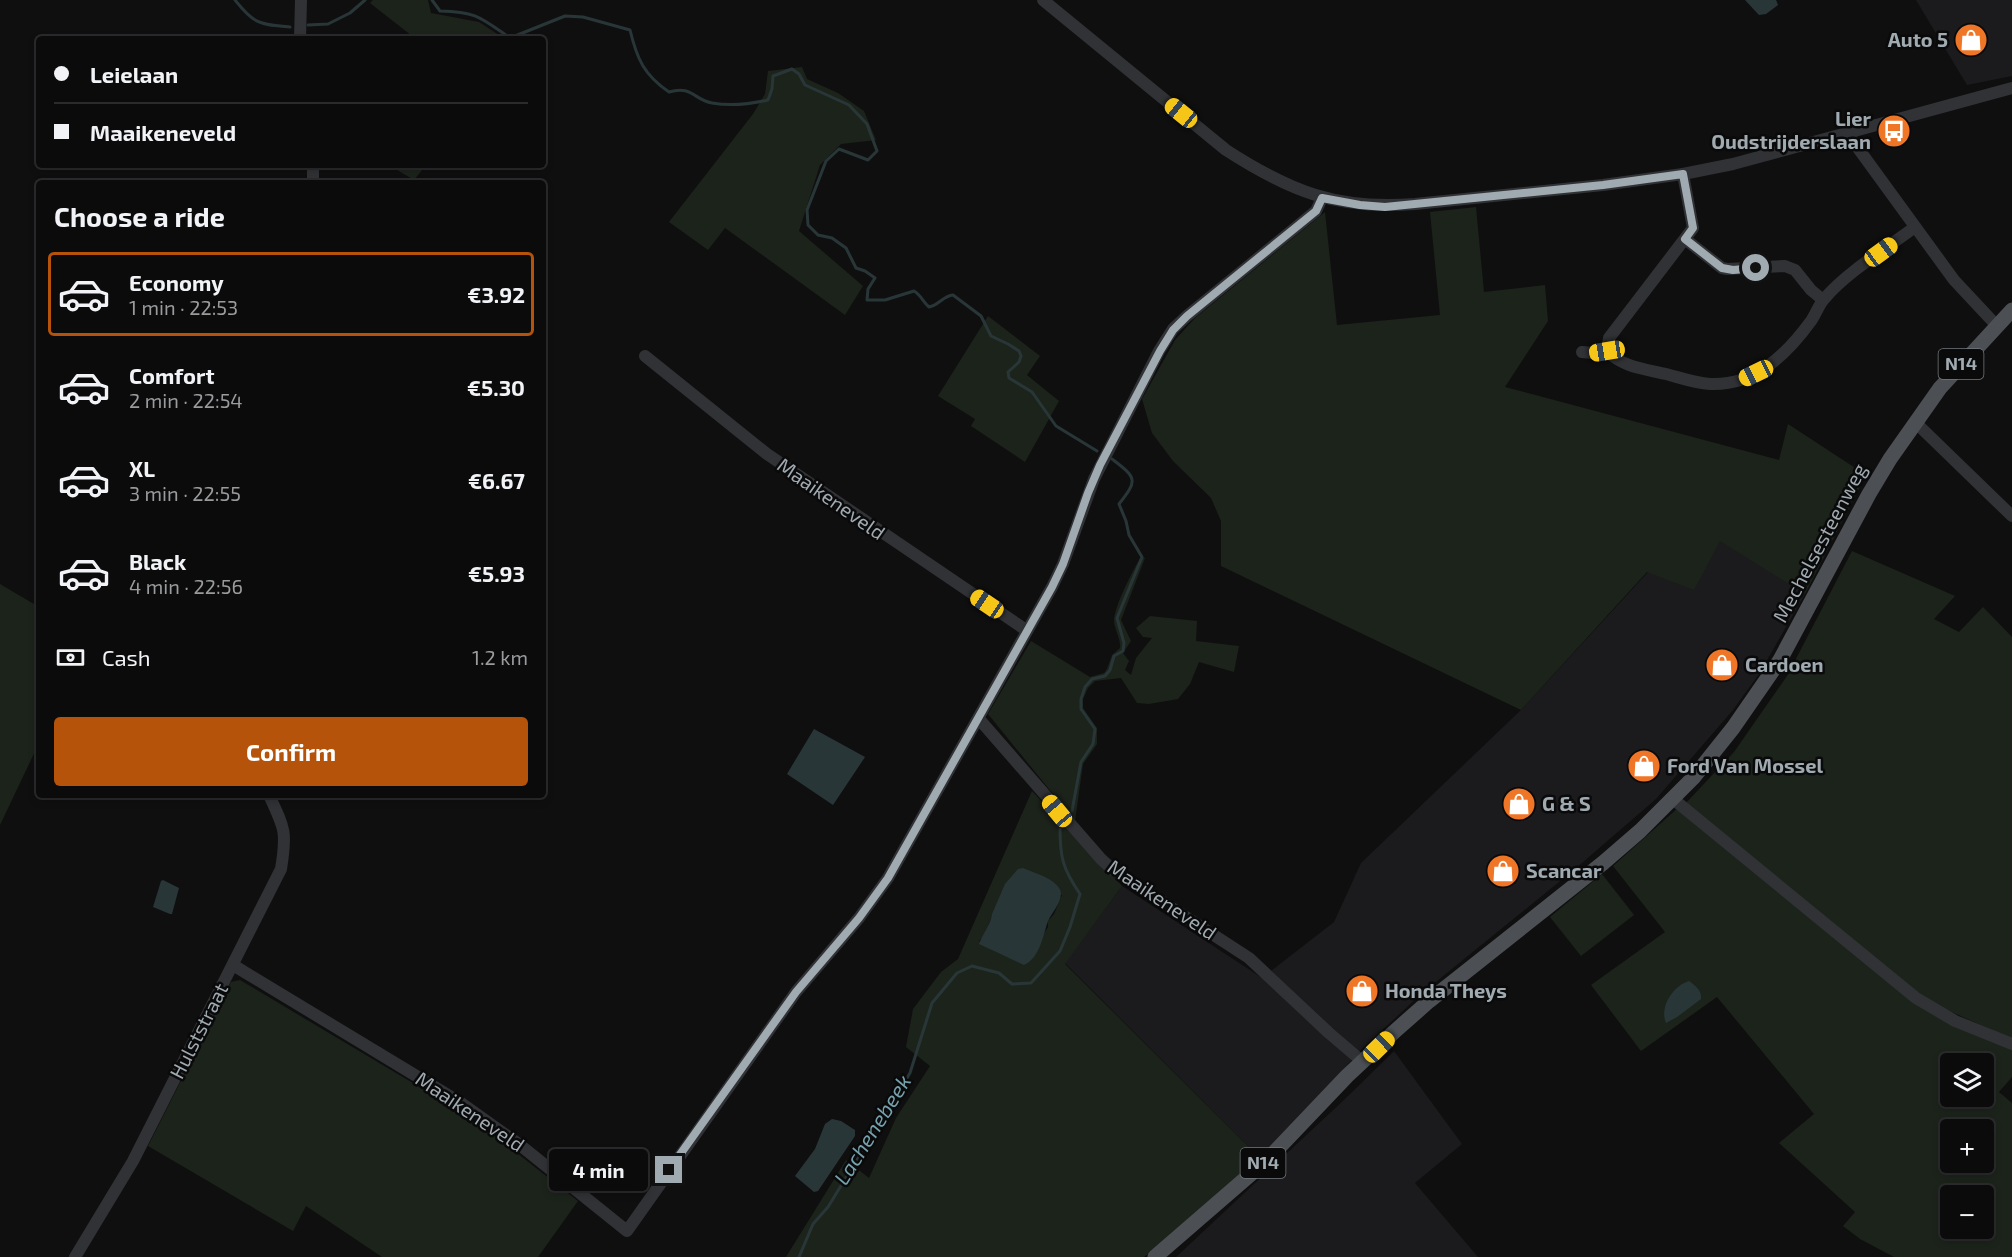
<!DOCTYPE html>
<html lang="en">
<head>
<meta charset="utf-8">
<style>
  :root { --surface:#0b0b0c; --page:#141415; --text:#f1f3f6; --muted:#9a9b9d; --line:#2b2b2d; --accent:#b45309 }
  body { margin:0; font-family:"Exo 2",sans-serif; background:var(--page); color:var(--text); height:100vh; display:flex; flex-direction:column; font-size:22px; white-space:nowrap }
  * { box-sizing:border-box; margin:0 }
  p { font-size:20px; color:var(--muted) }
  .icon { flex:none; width:33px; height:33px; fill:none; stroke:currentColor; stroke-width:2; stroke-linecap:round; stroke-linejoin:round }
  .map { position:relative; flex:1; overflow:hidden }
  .sheet { position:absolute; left:36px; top:180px; width:510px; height:618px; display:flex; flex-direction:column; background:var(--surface); border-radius:6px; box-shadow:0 3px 9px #0003,0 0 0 2px var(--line) }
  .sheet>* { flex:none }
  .guide { position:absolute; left:36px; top:36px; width:510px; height:132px; border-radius:6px; box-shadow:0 3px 9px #0003,0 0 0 2px var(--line); display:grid; align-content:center; height:132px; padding:0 18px; background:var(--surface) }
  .controls { position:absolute; left:1940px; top:1053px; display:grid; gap:12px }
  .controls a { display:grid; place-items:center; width:54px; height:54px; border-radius:6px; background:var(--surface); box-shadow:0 3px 9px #0003,0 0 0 2px var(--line); font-size:30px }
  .end { position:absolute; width:27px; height:27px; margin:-14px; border:8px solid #a0aab1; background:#111; box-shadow:0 0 0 3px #111 }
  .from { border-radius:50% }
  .bubble { position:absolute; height:42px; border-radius:6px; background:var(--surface); box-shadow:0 3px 9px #0003,0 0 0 2px var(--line); font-size:20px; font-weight:700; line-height:42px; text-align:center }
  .car { position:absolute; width:18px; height:36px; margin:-18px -9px; border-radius:8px; box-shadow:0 0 4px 2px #0007; background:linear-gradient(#f5c518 24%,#345 0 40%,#f5c518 0 76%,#345 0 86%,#f5c518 0) }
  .guide b { display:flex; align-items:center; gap:21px; height:57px; font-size:22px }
  .guide b+b { border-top:2px solid var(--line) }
  .guide i { width:15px; height:15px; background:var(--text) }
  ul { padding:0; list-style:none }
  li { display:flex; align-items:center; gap:18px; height:84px; margin:0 12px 9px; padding:0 6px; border:3px solid transparent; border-radius:6px }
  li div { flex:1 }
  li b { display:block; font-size:22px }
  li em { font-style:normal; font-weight:700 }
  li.active { border-color:var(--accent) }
  li>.icon { width:54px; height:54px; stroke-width:1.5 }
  h2 { padding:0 18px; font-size:27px; line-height:72px }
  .pay { display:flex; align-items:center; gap:15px; height:66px; padding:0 18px; font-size:22px }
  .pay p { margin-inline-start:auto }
  .cta { display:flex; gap:12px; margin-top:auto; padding:12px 18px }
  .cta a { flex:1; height:69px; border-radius:6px; background:var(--accent); color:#fff; font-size:24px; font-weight:700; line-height:69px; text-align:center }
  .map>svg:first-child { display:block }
  .built { fill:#1b1b1d }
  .green { fill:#1c231b; fill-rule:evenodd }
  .water { fill:#293638 }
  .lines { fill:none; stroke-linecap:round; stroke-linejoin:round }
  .stream { stroke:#293638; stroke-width:3 }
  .minor { stroke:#303235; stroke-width:12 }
  .major { stroke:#4c5054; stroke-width:15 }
  .route { stroke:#a0aab1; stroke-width:8 }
  .labels { text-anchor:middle; stroke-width:5; stroke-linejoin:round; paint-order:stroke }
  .shield { fill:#0a0a0b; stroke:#737a7f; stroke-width:1.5 }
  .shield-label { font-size:18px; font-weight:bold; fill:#a0aab1 }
  .poi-label { font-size:20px; font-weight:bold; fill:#a0aab1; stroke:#0a0a0b; text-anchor:start }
  .street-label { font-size:20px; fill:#a0aab1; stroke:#0a0a0b }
  .water-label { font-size:21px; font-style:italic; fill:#76a2ad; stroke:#0a0a0b }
</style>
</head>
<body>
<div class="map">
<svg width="2012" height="1257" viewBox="0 0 2012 1257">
  <rect width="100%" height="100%" fill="#0f0f10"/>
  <g class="built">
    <path d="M1916 0H2012V76L1967 85Z"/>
    <path d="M1720 540 1805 594 1759 674 1733 710 1656 799 1575 869 1421 994 1362 1049 1261 1159 1065 963 1122 886 1262 978 1334 922 1361 863 1521 710 1648 572Z"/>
    <path d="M1394 1051 1462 1144 1415 1183 1478 1257H1176L1346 1098Z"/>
  </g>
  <g class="green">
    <path d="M373 0H428L431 13 479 22 505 39H416L370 3Z"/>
    <path d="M802 67 807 79 838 93 864 111 876 140 841 144 820 165 799 231 863 286 845 315 725 228 708 250 669 222 753 114 765 94 768 71Z"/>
    <path d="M389 165H426L414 180Z"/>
    <path d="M1476 207 1484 292 1545 285 1548 321 1505 387 1779 460 1788 424 1866 475 1805 594 1720 541 1694 590 1647 572 1521 710 1221 566V521L1211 498 1173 461 1152 433 1142 399 1175 340 1195 318 1325 212 1337 325 1440 315 1430 212Z"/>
    <path d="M988 316 1040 356 1027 375 1059 401 1025 462 971 426 975 419 938 396Z"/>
    <path d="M1852 551 1955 596 1934 619 1959 632 1983 607 2012 637V1039L1934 1004 1896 978 1685 804 1734 752 1787 676Z"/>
    <path d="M1141 557 1145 558 1121 620 1131 641 1123 653 1129 661 1125 670 1131 675 1136 658 1152 638 1143 637 1136 628 1150 616 1197 621 1196 641 1239 646 1234 672 1199 662 1190 684 1178 699 1149 704 1137 703 1121 678 1095 681 1088 688 1083 699V708L1097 728V744L1083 764 1075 821 988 714 1031 641 1090 677 1104 673 1107 669 1112 655 1120 648C1121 638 1114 629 1114 620 1115 605 1133 570 1141 557Z"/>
    <path d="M0 584 39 607V743L0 825Z"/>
    <path d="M1032 791 1122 886 1065 964 1261 1159 1144 1257H786L846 1160 869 1178 896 1118 930 1066 906 1047 913 1009 941 972 958 959ZM1001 894 1062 895 1054 914 1048 921V927L1024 964 994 951 979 941 984 936Z"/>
    <path d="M1679 807 1895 987 2012 1048V1077L1999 1092 2012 1103V1257H1894L1860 1239 1843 1226 1855 1212 1779 1143 1814 1114 1717 997 1641 1051 1591 985 1665 932 1613 866ZM1950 1064H1983V1096H1950ZM1950 1130H1983V1162H1950ZM1950 1196H1983V1228H1950Z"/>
    <path d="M1602 874 1634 915 1581 956 1550 917Z"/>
    <path d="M240 980 438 1098 489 1131 578 1201 538 1257H382L306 1206 293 1231 148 1146 231 982Z"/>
  </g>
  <g class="water">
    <path d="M1745 0H1776L1778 5 1766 14 1759 15Z"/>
    <path d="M814 729 865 757 833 805 787 774Z"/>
    <path d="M1023 868C1034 873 1052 877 1059 888 1066 898 1052 912 1048 921 1043 935 1040 958 1024 965L979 944C982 935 991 924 992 914L1005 884 1018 869Z"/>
    <path d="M163 880 179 888 172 914H170L153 907 161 881Z"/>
    <path d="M1689 981C1695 985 1702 991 1701 999L1677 1017 1666 1023C1659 1007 1673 986 1689 981Z"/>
    <path d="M832 1119 841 1121 855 1130V1136L818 1191 814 1192 795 1176 815 1149 825 1124Z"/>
  </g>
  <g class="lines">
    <g class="stream">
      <path d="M235 0C255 25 259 24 290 27"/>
      <path d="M432 0 440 11C477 12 480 17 510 38L565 16 583 17 630 30C637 59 644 75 669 92 692 85 694 100 712 103 730 106 751 104 768 100L772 89 773 76 792 69 799 74 805 85 849 105 867 124 877 151 868 160 839 149 826 161 807 210 808 225 818 235 832 238 846 248 856 268 865 271 875 278 868 289 867 300H885L914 291C921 295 923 302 929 307 939 305 943 296 953 295L981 316 991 336 1008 344 1019 351 1021 356 1019 362 1008 372 1009 378 1032 392 1056 426 1097 451"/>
      <path d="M308 25 328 24 350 13 365 0"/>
      <path d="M1072 811 1081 762 1093 744 1095 729 1081 709V699L1085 687 1092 679 1105 676 1110 670 1114 656 1123 651 1124 643 1117 618 1142 557 1129 535 1126 521 1119 504C1138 480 1137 478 1112 459"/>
      <path d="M799 1257 813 1224 828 1207 910 1073 932 1003 957 973 972 966 999 973 1012 984 1031 983 1060 951 1070 927 1080 894C1063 869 1060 858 1060 829"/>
    </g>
    <g class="minor">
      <path d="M1043 0 1226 150C1291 192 1337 210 1415 204L1603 185 1683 174 1733 164 2012 88"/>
      <path d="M300 39 301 0"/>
      <path d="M1847 133 1954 280 1997 326"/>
      <path d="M313 165V183"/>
      <path d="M1683 174 1693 228 1609 338 1607 351C1622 367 1645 369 1666 374 1681 378 1695 383 1710 384 1755 386 1787 354 1811 321 1816 314 1819 304 1825 298 1847 272 1887 248 1915 227"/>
      <path d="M1685 239 1722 268 1727 269 1785 266 1795 270 1811 290 1823 300"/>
      <path d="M1582 352 1594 353 1607 351"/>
      <path d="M645 356 767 454 1026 630"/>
      <path d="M1915 422 2012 516"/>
      <path d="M979 719 1101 859 1112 869 1249 958 1329 1033 1363 1062"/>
      <path d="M1670 799 1678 803 1916 998 1955 1021 2012 1044"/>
      <path d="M233 965 461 1103 520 1145 627 1231 796 992 859 918 888 878 1052 587 1063 564 1094 479 1159 351 1173 329 1187 316 1316 211 1322 198"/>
      <path d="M75 1257 133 1161 281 869C287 832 285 829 269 795"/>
    </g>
    <path class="major" d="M1155 1257 1267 1160 1347 1076 1394 1032 1429 1001 1603 863 1640 831 1693 778 1733 728 1780 660 1869 494 1890 459 1940 388 2012 310"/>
  </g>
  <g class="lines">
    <path class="route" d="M669 1170 796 992 859 918 888 878 1052 587 1063 564 1088 493 1100 465 1160 351 1173 330 1187 316 1316 211 1322 198 1360 205 1385 207 1603 185 1683 174 1693 228 1685 239 1722 268 1733 270 1756 268"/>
  </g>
  <defs>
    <symbol id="shop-disc" viewBox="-11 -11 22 22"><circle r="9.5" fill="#ef7527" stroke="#0a0a0b"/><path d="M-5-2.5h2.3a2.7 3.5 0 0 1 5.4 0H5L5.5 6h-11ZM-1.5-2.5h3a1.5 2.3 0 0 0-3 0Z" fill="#fff"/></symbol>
    <symbol id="bus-disc" viewBox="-11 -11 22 22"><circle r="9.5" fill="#ef7527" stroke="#0a0a0b"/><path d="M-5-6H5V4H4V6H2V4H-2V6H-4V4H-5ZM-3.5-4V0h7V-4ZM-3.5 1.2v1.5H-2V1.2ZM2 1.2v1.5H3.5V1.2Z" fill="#fff"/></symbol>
  </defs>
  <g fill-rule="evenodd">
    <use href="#shop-disc" x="1952" y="21" width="38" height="38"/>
    <use href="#bus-disc" x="1875" y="112" width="38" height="38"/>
    <use href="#shop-disc" x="1703" y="646" width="38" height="38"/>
    <use href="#shop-disc" x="1625" y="747" width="38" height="38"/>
    <use href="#shop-disc" x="1500" y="785" width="38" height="38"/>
    <use href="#shop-disc" x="1484" y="852" width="38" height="38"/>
    <use href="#shop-disc" x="1343" y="972" width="38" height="38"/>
  </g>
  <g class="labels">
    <g class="shield">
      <rect x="1938.5" y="349" width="45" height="30" rx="4.5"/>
      <rect x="1240.5" y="1148" width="45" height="30" rx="4.5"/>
    </g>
    <g class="shield-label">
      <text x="1961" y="370">N14</text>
      <text x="1263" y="1169">N14</text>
    </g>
    <g class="poi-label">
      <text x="1948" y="47" text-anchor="end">Auto 5</text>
      <text x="1871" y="126" text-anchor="end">Lier<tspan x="1871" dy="23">Oudstrijderslaan</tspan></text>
      <text x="1745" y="672">Cardoen</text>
      <text x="1667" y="773">Ford Van Mossel</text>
      <text x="1542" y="811">G &amp; S</text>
      <text x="1526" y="878">Scancar</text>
      <text x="1385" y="998">Honda Theys</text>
    </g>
    <g class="street-label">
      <text transform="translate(831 499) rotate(35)" y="7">Maaikeneveld</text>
      <text transform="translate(1820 543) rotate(-62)" y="7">Mechelsesteenweg</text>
      <text transform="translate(1162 900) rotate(34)" y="7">Maaikeneveld</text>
      <text transform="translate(199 1031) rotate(-63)" y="7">Hulststraat</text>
      <text transform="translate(470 1112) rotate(34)" y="7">Maaikeneveld</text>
    </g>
    <g class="water-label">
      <text transform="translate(873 1130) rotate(-58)" y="7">Lachenebeek</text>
    </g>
  </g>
</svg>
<div class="controls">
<a><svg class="icon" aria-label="layers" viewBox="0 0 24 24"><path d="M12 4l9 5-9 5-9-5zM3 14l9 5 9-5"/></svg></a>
<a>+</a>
<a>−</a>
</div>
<i class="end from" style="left:1756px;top:268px"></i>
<i class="end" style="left:669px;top:1170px"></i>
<div class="bubble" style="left:549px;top:1149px;width:99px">4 min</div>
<i class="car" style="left:1181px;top:113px;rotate:309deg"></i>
<i class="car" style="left:1881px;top:252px;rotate:54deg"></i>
<i class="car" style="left:1607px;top:351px;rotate:261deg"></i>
<i class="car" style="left:1756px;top:373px;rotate:244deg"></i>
<i class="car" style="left:987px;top:604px;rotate:304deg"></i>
<i class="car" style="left:1057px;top:811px;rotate:320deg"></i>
<i class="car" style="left:1379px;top:1047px;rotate:46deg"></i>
<div class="guide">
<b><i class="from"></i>Leielaan</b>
<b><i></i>Maaikeneveld</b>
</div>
<section class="sheet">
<h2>Choose a ride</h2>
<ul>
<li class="active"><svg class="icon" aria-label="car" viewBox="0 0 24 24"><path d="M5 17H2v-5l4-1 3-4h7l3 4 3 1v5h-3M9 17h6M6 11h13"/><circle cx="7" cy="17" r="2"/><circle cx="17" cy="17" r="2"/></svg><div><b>Economy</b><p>1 min · 22:53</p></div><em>€3.92</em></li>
<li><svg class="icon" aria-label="car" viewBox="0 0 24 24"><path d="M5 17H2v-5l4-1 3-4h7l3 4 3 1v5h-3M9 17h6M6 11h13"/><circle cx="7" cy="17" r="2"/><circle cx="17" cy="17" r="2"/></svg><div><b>Comfort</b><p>2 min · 22:54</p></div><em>€5.30</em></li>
<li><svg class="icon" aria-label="car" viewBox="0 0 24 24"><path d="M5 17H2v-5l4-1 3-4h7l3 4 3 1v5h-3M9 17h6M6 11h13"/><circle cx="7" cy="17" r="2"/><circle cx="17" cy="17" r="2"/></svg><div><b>XL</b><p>3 min · 22:55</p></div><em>€6.67</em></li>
<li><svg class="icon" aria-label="car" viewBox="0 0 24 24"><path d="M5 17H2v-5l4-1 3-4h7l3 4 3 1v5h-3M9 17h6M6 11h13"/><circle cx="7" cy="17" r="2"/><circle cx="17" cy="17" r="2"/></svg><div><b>Black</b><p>4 min · 22:56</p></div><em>€5.93</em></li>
</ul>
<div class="pay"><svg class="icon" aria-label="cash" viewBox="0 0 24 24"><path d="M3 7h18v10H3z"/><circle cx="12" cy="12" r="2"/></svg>Cash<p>1.2 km</p></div>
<div class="cta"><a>Confirm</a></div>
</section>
</div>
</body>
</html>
